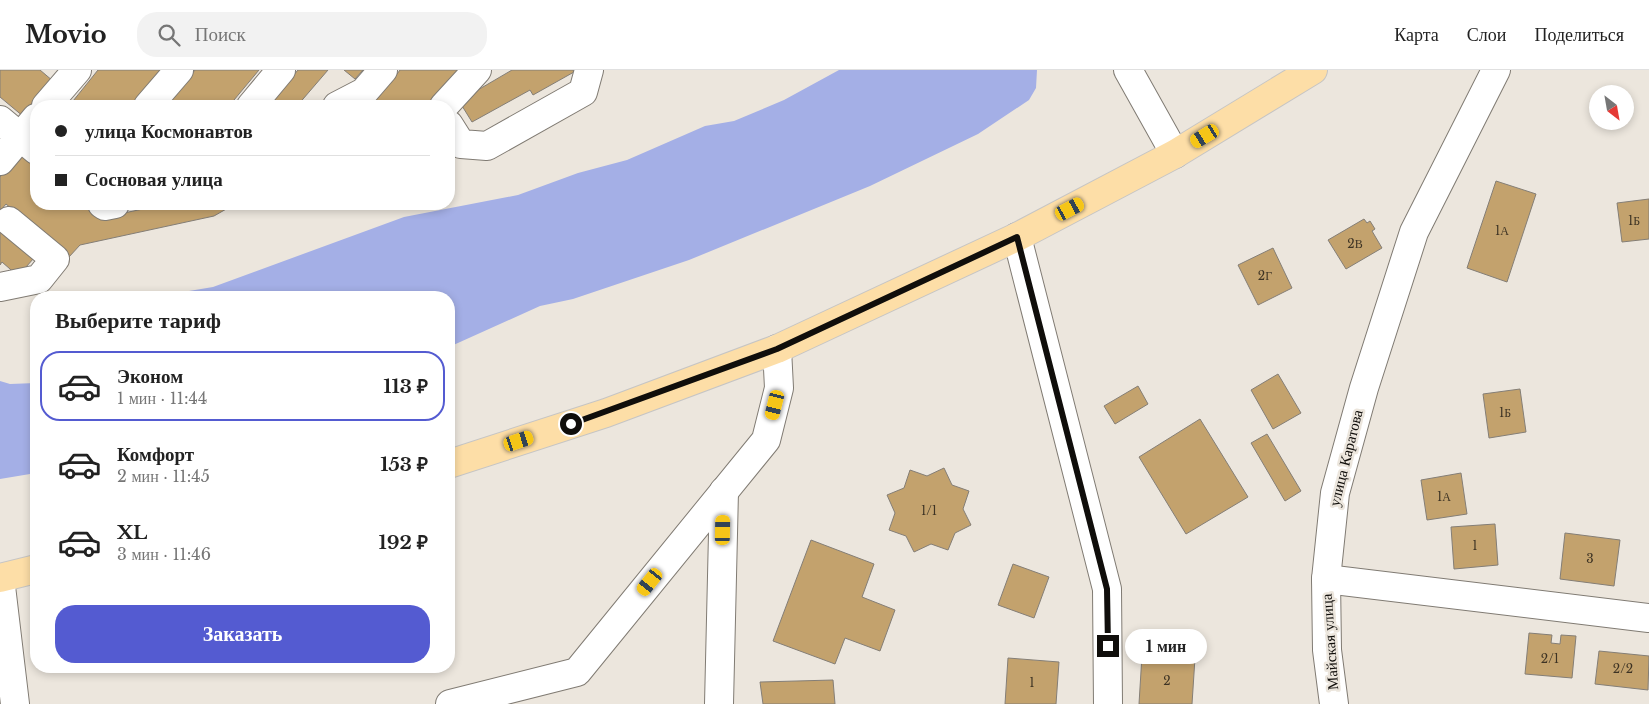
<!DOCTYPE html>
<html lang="ru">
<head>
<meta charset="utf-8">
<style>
  :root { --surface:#fff; --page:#f2f2f2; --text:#222; --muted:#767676; --line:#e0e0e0; --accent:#545bd1 }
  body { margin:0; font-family:"Libre Baskerville",serif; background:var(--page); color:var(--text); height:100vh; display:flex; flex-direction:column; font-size:19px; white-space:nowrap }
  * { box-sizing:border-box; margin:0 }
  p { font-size:16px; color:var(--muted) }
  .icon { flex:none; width:28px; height:28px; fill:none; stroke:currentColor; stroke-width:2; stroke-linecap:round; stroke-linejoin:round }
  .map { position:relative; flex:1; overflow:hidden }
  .sheet { position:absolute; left:30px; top:221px; width:425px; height:382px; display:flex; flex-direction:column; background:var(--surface); border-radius:20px; box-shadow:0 2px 8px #0003 }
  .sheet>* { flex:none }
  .guide { position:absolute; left:30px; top:30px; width:425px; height:110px; border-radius:20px; box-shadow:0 2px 8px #0003; display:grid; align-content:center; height:110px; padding:0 25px; background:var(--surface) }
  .needle { width:32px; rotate:149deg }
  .buttons { position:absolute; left:1589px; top:15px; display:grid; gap:10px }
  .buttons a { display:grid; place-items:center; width:45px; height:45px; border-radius:50%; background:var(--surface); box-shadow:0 2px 8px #0003; font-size:25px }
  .end { position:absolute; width:22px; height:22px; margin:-11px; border:6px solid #100e0b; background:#fff; box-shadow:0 0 0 2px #fff }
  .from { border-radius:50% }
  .bubble { position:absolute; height:35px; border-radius:18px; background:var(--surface); box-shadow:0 2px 8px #0003; font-size:16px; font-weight:800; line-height:35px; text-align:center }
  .car { position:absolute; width:15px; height:30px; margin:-15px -8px; border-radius:6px; box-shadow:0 0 4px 1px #0007; background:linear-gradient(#f5c518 24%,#345 0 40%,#f5c518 0 76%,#345 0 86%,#f5c518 0) }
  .guide b { display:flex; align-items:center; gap:18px; height:48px; font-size:19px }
  .guide b+b { border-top:1px solid var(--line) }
  .guide i { width:12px; height:12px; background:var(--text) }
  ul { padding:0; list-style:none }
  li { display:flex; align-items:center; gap:15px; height:70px; margin:0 10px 8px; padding:0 15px; border:2px solid transparent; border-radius:20px }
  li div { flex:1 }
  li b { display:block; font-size:19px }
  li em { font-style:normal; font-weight:800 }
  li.selected { border-color:var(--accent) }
  li>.icon { width:45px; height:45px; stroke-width:1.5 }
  h2 { padding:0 25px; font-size:22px; line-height:60px }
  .primary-button { display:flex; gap:10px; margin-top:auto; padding:10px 25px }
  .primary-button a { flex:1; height:58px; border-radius:20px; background:var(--accent); color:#fff; font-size:20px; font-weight:800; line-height:58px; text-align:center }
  header { display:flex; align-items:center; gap:30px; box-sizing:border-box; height:70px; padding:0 25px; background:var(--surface); border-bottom:1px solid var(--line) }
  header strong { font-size:24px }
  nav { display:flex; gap:28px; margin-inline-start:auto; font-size:18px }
  .search { width:350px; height:45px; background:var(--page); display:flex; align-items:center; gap:12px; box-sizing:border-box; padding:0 18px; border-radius:20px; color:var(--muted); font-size:19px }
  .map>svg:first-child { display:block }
  .forest { fill:#a4afe6 }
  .building { fill:#c3a26d; stroke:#847e76 }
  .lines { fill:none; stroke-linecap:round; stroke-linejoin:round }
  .minor-casing { stroke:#807b73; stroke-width:30 }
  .major-casing { stroke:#c6c5c4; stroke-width:30 }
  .minor { stroke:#fff; stroke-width:28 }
  .major { stroke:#fddea7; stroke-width:28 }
  .route { stroke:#100e0b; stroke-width:6 }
  .labels { text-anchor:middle; stroke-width:5; stroke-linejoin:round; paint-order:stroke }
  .number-label { font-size:12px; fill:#3d3324 }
  .street-label { font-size:15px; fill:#100e0b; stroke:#ece6dd }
</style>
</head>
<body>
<header>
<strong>Movio</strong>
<div class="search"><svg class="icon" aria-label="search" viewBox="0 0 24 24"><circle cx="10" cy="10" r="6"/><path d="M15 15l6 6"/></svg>Поиск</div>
<nav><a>Карта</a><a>Слои</a><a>Поделиться</a></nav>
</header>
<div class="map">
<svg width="1649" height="634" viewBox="0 0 1649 634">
  <rect width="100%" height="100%" fill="#ece6dd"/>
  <g class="forest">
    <path d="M839 0H1037L1036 18 1029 30 978 64 870 116 689 190 573 229 540 236 449 277V228L175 227 183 222 213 217 404 147 518 125 578 103 627 90 705 56 734 51 784 30Z"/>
    <path d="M0 311 10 314 36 313V403L0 409Z"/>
  </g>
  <g class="building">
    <path d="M0 0H40L53 11 24 47 0 27Z"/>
    <path d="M98 0H162L132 36H69Z"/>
    <path d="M195 0H259L229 36H166Z"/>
    <path d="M298 0H328L297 36H267Z"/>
    <path d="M344 0H363L355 9Z"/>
    <path d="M400 0H458L429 36H349L391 12Z"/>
    <path d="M512 0H573L574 2 533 25 530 20 472 52 459 31Z"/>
    <path d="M22 82 36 94V134H83L100 148 167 134H235L214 146 80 175 69 187 6 134 0 141V107Z"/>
    <path d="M1496 111 1536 124 1507 212 1467 198Z"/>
    <path d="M1649 129V169L1622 172 1617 133Z"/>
    <path d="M1364 149 1367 153 1370 151 1375 159 1372 161 1382 178 1346 199 1328 170Z"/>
    <path d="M0 160 34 188 18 206 2 192 0 195Z"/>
    <path d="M1273 178 1292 218 1258 235 1238 195Z"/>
    <path d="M1278 304 1301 343 1273 359 1251 320Z"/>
    <path d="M1138 316 1148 334 1115 354 1104 336Z"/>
    <path d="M1520 319 1526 362 1489 368 1483 324Z"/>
    <path d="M1200 349 1248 427 1186 464 1139 387Z"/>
    <path d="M1267 364 1301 421 1285 431 1251 373Z"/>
    <path d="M944 398 952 415 969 421 963 439 971 455 955 463 948 480 931 474 914 482 906 466 889 460 895 443 887 425 904 418 910 400 927 406Z"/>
    <path d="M1461 403 1467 444 1427 450 1421 410Z"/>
    <path d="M1495 454 1498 495 1454 499 1451 457Z"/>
    <path d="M1565 463 1620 470 1614 516 1560 509Z"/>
    <path d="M811 470 874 494 862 527 895 540 880 581 845 568 835 594 773 571Z"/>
    <path d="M1013 494 1049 507 1034 548 998 535Z"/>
    <path d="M1529 563 1552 565 1551 573 1560 574 1561 565 1576 566 1572 608 1525 604Z"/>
    <path d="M1599 581 1649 586 1648 620 1595 614Z"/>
    <path d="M1142 585 1195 588 1192 634H1139Z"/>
    <path d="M1008 588 1059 592 1056 634H1005Z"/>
    <path d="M833 610 835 634H763L760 612Z"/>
  </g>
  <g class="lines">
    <defs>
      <g id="minor">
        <path d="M1128 0 1175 84"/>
        <path d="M46 36 77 0"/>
        <path d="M148 36 179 0"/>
        <path d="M251 36 281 0"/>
        <path d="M337 36 364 22 383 0"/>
        <path d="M444 36 477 0"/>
        <path d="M0 50 36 80"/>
        <path d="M449 55 461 74 487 76 583 22 589 0"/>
        <path d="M0 91 36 48"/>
        <path d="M102 134 105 136 115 134"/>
        <path d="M1017 167 1107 519 1108 634"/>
        <path d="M0 217 39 209 55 189 9 151"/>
        <path d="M0 508 15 634"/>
        <path d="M1326 509 1649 548"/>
        <path d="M450 634 577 602 766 370 779 318 777 279"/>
        <path d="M719 634 724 421"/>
        <path d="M1334 634 1327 580 1326 509 1335 423 1364 318 1414 162 1496 0"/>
      </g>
      <g id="major">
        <path d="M449 394 606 343 777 279 1017 167 1175 84 1313 0"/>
        <path d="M0 508 36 499"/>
      </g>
    </defs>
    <use href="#minor" class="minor-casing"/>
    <use href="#major" class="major-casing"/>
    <use href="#minor" class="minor"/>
    <use href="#major" class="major"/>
  </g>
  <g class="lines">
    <path class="route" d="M571 354 777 279 1017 167 1107 519 1108 576"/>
  </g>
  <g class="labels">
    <g class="number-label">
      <text x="1634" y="155">1Б</text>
      <text x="1502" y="165">1А</text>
      <text x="1355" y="178">2В</text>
      <text x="1265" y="210">2Г</text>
      <text x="1505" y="347">1Б</text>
      <text x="1444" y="431">1А</text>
      <text x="929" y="445">1/1</text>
      <text x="1475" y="480">1</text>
      <text x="1590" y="493">3</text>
      <text x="1550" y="593">2/1</text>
      <text x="1623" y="603">2/2</text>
      <text x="1167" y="615">2</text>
      <text x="1032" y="617">1</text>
    </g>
    <g class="street-label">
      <text transform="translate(1346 388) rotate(-76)" y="5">улица Каратова</text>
      <text transform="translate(1330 572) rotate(-94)" y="5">Майская улица</text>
    </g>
  </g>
</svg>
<div class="buttons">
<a><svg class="needle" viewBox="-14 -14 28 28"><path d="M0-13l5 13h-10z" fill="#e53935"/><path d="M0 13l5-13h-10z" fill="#767676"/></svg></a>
</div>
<i class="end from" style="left:571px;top:354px"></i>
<i class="end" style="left:1108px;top:576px"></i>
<div class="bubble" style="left:1125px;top:559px;width:82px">1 мин</div>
<i class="car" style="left:1205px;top:66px;rotate:239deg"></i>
<i class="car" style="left:1070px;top:139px;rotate:62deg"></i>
<i class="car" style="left:775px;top:335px;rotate:194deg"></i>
<i class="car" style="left:519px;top:371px;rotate:72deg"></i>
<i class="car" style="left:723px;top:460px;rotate:1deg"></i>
<i class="car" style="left:650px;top:512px;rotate:219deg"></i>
<div class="guide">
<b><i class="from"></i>улица Космонавтов</b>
<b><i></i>Сосновая улица</b>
</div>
<section class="sheet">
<h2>Выберите тариф</h2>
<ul>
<li class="selected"><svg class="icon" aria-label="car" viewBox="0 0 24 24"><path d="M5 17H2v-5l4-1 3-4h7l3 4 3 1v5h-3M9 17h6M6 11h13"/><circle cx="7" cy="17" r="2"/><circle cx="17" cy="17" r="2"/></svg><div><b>Эконом</b><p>1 мин · 11:44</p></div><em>113 ₽</em></li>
<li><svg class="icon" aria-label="car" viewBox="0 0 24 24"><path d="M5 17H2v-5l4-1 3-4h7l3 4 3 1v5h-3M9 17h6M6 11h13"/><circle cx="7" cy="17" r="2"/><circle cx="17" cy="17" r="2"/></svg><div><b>Комфорт</b><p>2 мин · 11:45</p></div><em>153 ₽</em></li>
<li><svg class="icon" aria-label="car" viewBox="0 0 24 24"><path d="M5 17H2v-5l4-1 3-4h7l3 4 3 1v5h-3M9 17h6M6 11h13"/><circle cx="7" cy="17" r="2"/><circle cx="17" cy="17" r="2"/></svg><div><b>XL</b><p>3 мин · 11:46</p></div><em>192 ₽</em></li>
</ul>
<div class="primary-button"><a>Заказать</a></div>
</section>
</div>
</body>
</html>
